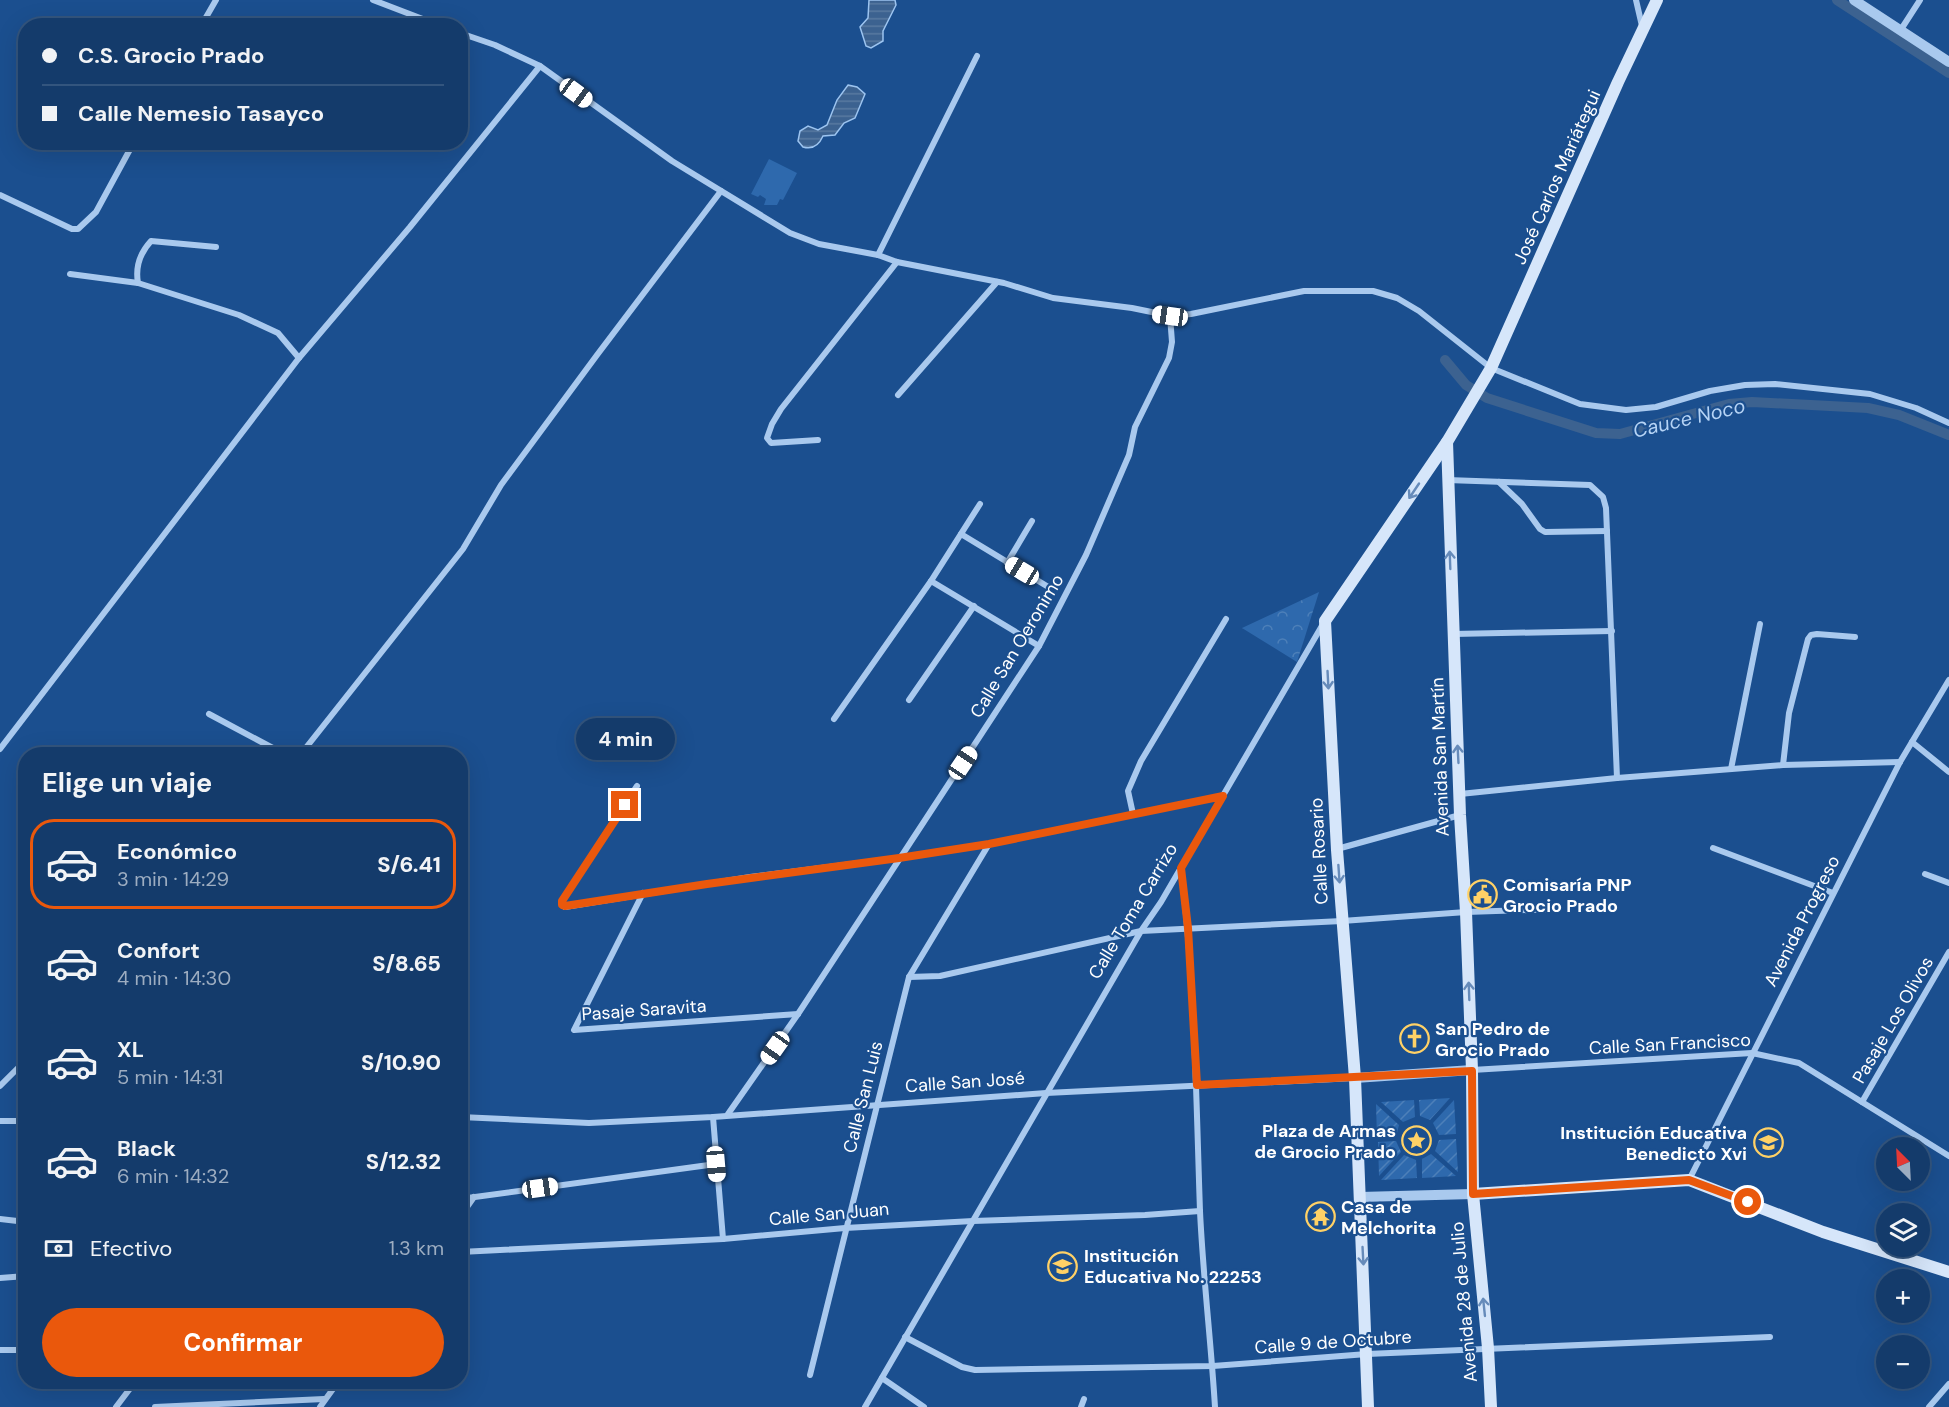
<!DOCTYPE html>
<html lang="es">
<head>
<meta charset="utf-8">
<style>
  :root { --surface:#143b6b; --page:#1d4271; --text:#f1f3f6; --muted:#9dadc1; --line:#33557e; --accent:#ea580c }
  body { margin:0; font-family:"DM Sans",sans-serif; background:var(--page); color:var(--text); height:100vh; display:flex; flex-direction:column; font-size:22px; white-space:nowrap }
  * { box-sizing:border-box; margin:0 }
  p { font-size:20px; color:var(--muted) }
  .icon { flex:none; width:33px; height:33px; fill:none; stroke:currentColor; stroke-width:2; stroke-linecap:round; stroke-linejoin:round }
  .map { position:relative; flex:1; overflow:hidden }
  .sheet { position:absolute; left:18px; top:747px; width:450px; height:642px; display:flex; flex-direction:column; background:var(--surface); border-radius:24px; box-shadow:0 6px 24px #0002,0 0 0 2px var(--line) }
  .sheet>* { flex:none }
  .banner { position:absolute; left:18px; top:18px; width:450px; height:132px; border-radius:24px; box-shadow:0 6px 24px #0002,0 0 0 2px var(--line); display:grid; align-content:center; height:132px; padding:0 24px; background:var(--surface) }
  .needle { width:39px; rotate:336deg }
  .fabs { position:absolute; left:1876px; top:1137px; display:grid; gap:12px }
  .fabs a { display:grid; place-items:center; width:54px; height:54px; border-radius:50%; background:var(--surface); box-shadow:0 6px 24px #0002,0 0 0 2px var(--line); font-size:30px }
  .end { position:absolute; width:27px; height:27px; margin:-14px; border:8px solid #ea580c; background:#fff; box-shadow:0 0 0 3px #fff }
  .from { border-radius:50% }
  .bubble { position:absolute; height:42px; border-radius:21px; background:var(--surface); box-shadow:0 6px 24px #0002,0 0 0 2px var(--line); font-size:20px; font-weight:800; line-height:42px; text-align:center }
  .car { position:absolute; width:18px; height:36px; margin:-18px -9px; border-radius:8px; box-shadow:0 0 4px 2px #0007; background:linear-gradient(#fff 24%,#345 0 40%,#fff 0 76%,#345 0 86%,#fff 0) }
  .banner b { display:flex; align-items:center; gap:21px; height:57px; font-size:22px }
  .banner b+b { border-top:2px solid var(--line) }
  .banner i { width:15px; height:15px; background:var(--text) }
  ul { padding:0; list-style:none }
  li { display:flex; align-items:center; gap:18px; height:90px; margin:0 12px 9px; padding:0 12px; border:3px solid transparent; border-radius:24px }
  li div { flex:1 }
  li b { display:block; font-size:22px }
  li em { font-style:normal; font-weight:800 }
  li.selected { border-color:var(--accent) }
  li>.icon { width:54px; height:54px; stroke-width:1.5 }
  h2 { padding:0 24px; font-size:27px; line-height:72px }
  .pay { display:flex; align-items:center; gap:15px; height:66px; padding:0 24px; font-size:22px }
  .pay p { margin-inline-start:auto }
  .button { display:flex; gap:12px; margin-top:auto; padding:12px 24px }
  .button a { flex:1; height:69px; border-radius:36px; background:var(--accent); color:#fff; font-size:24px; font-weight:800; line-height:69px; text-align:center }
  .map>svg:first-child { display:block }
  .forest { fill:url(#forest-crowns) }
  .garden { fill:url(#garden-furrows) }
  .pitch { fill:#2e69ad }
  .water { fill:url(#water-rules); stroke:#9cc4f0; stroke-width:1.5 }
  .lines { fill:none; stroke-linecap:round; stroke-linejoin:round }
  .canal { stroke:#3c6290; stroke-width:10 }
  .minor { stroke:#a9c9ee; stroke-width:6 }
  .tertiary { stroke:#a9c9ee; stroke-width:10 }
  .secondary { stroke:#d6e6fa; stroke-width:12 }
  .oneway { stroke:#668bba }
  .route { stroke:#ea580c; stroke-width:8 }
  .labels { text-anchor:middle; stroke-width:4.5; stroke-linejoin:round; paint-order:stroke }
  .street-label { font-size:18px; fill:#fff; stroke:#1b4f8f }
  .poi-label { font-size:18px; font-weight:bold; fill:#fff; stroke:#1b4f8f; text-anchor:start }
  .water-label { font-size:20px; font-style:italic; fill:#b5d3f5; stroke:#1b4f8f }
</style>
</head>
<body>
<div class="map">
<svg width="1949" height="1407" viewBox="0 0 1949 1407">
  <defs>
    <pattern id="forest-crowns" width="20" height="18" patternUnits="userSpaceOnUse" patternTransform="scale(1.5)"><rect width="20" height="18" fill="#2e69ad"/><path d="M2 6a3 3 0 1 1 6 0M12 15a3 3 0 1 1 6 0" fill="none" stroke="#4d80b9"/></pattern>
    <pattern id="garden-furrows" width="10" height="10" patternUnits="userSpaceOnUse" patternTransform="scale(1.5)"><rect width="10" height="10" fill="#2e69ad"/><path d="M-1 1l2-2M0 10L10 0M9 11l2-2" fill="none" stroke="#4d80b9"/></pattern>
    <pattern id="water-rules" width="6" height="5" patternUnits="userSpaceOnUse" patternTransform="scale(1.5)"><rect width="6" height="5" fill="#3c6290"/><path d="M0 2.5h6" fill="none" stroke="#597aa1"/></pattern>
  </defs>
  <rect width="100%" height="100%" fill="#1b4f8f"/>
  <path class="forest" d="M1319 592 1297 662 1242 628Z"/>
  <g class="garden">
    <path d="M1450 1098 1430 1120 1420 1116 1419 1100Z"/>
    <path d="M1414 1100 1415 1117 1403 1122 1381 1102Z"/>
    <path d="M1454 1100 1456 1134 1439 1135 1433 1123Z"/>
    <path d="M1376 1104 1399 1125 1396 1137 1377 1138Z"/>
    <path d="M1456 1139 1458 1172 1435 1151 1439 1140Z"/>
    <path d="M1396 1141 1401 1152 1379 1176 1378 1142Z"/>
    <path d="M1431 1154 1456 1176 1422 1178V1159Z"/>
    <path d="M1404 1155 1416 1160 1417 1178 1381 1180Z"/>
  </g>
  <path class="pitch" d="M769 159 797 173 783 200 780 199 777 205H764L766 199 760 195 758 197 751 194Z"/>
  <g class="water">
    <path d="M869 0H895L896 5 883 31V41L871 48 866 46 860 27 868 18Z"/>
    <path d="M848 85 857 87 865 94 855 118 844 123 835 135 823 136C819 145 813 150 803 147L798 141 800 131 808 126 818 130 827 125 837 100Z"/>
  </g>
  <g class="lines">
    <g class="canal">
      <path d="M1837 0 1949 73"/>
      <path d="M1445 360 1466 385 1487 398 1596 433 1620 434 1729 404 1752 402 1868 408 1899 415 1949 435"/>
    </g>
    <g class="minor">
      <path d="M373 0 441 26"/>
      <path d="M1636 0 1642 26"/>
      <path d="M201 26 216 0"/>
      <path d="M1900 31 1920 0"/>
      <path d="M460 33 495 45 540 66 672 161 790 233 819 244 878 255 897 262 1004 283 1053 298 1132 308 1171 316 1191 314 1304 291H1373L1397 298 1419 311 1491 368 1580 404 1626 410 1656 407 1710 391 1745 385 1775 384 1870 394 1916 408 1949 423"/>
      <path d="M0 195 72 229H78L96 212 134 142"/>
      <path d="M216 247 151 241C140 253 135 266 138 283L239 315 278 333 299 358"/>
      <path d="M878 255 977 56"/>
      <path d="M70 274 138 283"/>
      <path d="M898 395 997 282"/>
      <path d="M818 440 771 443 767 438 772 424 781 409 897 262"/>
      <path d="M1447 480 1590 485 1603 497 1606 508 1617 778"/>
      <path d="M1499 482 1522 504 1540 529 1545 532 1607 531"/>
      <path d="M961 534 1050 588"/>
      <path d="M1007 563 1032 521"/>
      <path d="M931 581 1039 646"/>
      <path d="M1453 634 1612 631"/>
      <path d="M909 700 974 606"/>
      <path d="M209 714 284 754"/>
      <path d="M834 719 931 581 980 504"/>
      <path d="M1912 742 1949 772"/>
      <path d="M0 749 299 358 410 227 540 66"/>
      <path d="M301 754 463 549 501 485 597 355 721 191"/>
      <path d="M1783 765 1789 713 1808 639 1811 635 1817 634 1855 637"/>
      <path d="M1731 769 1760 624"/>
      <path d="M637 786 562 901V905L565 907 750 877 899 858 989 844 1223 796"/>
      <path d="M1460 794 1617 778 1783 765 1900 762"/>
      <path d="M1133 814 1128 791 1141 761 1226 619"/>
      <path d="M1713 848 1833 893"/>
      <path d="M1337 849 1460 815"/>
      <path d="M1181 869C1195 982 1196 1097 1200 1211 1203 1276 1211 1342 1215 1407"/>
      <path d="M1925 874 1949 883"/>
      <path d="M643 893 574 1030 798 1014"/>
      <path d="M909 977 940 976 1141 931 1342 921 1466 912 1559 909"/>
      <path d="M1472 1070 1752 1053 1799 1063 1949 1156"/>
      <path d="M0 1086 26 1060"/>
      <path d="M1862 1102 1949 952"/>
      <path d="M728 1114 798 1014 1039 646 1086 555 1129 455 1135 427 1169 358 1172 342 1170 316"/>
      <path d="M460 1117 589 1123 713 1117 1046 1093 1355 1078"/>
      <path d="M713 1117 723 1239"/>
      <path d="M0 1121H26"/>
      <path d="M1689 1180 1900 762 1949 680"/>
      <path d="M460 1199 716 1164"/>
      <path d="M460 1217 474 1197"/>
      <path d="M0 1219 26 1222"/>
      <path d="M460 1252 723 1239 845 1228 973 1221 1145 1215 1200 1211"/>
      <path d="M0 1278 26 1276"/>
      <path d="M905 1337 962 1367 975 1370 1213 1366 1367 1354 1770 1337"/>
      <path d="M0 1350H26"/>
      <path d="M810 1375 909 977 989 844"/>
      <path d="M882 1378 924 1407"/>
      <path d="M116 1407 135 1382"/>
      <path d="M155 1407 324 1399"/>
      <path d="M320 1407 338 1382"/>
      <path d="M865 1407 1141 931 1161 902 1323 624"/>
      <path d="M1081 1407 1084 1399"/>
      <path d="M1929 1407 1949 1384"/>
    </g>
    <g class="tertiary">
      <path d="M1854 0 1949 62"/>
      <path d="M1355 1078 1472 1070"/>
      <path d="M1360 1197 1473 1194"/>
    </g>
    <g class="secondary">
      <path d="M1447 442 1460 815 1466 912 1472 1070 1473 1194 1488 1348 1491 1407"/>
      <path d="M1473 1194 1689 1180 1823 1232 1949 1272"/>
      <path d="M1368 1407 1355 1078 1337 850 1325 621 1447 442 1491 368 1618 82 1657 0"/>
    </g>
  </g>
  <defs><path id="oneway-shaft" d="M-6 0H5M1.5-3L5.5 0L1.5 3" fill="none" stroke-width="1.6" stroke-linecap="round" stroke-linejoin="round" transform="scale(1.5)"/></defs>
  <g class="oneway">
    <use href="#oneway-shaft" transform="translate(1414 491) rotate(124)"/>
    <use href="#oneway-shaft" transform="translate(1450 560) rotate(-92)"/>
    <use href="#oneway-shaft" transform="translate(1328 680) rotate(87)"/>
    <use href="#oneway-shaft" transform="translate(1458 754) rotate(-93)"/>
    <use href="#oneway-shaft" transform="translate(1339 874) rotate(86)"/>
    <use href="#oneway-shaft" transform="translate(1469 991) rotate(-92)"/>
    <use href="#oneway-shaft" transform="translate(1363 1256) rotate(87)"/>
    <use href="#oneway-shaft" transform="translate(1484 1307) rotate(-96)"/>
  </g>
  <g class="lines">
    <path class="route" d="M625 805 562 901V905L565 906 707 884 899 858 989 844 1223 796 1181 868 1188 928 1197 1085 1472 1071 1473 1194 1689 1180 1748 1202"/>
  </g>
  <defs>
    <symbol id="civic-ring" viewBox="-11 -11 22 22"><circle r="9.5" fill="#1b4f8f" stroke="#ffd166" stroke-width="1.5"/><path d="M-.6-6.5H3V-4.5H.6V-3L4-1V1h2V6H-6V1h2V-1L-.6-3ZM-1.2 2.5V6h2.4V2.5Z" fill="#ffd166"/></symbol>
    <symbol id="church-ring" viewBox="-11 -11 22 22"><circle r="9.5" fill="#1b4f8f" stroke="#ffd166" stroke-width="1.5"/><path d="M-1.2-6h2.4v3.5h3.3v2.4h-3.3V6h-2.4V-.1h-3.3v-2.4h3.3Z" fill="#ffd166"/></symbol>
    <symbol id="sight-ring" viewBox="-11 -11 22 22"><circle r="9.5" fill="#1b4f8f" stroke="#ffd166" stroke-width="1.5"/><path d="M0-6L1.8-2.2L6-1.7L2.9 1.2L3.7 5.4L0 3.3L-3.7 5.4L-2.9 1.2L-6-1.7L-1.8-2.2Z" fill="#ffd166"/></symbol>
    <symbol id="school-ring" viewBox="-11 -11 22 22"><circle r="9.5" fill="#1b4f8f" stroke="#ffd166" stroke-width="1.5"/><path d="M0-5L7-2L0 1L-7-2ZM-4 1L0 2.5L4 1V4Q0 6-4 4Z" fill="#ffd166"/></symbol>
    <symbol id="temple-ring" viewBox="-11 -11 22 22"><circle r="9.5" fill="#1b4f8f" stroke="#ffd166" stroke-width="1.5"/><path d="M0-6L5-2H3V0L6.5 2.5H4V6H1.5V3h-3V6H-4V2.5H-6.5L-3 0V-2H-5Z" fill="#ffd166"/></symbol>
  </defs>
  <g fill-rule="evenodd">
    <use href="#civic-ring" x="1466" y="878" width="33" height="33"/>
    <use href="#church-ring" x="1398" y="1022" width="33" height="33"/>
    <use href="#sight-ring" x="1400" y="1124" width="33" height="33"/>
    <use href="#school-ring" x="1752" y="1126" width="33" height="33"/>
    <use href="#temple-ring" x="1304" y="1200" width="33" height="33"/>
    <use href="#school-ring" x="1046" y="1250" width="33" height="33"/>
  </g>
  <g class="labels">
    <g class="street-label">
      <text transform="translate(1557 177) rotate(-66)" y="6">José Carlos Mariátegui</text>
      <text transform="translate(1017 646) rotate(-59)" y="6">Calle San Oeronimo</text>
      <text transform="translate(1440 757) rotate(-92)" y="6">Avenida San Martín</text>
      <text transform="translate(1319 851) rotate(-93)" y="6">Calle Rosario</text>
      <text transform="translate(1133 911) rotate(-59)" y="6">Calle Toma Carrizo</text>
      <text transform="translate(1802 921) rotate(-63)" y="6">Avenida Progreso</text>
      <text transform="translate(644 1010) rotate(-4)" y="6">Pasaje Saravita</text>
      <text transform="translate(1893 1020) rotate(-60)" y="6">Pasaje Los Olivos</text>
      <text transform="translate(1670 1044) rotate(-3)" y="6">Calle San Francisco</text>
      <text transform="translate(965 1082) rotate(-4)" y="6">Calle San José</text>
      <text transform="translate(863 1097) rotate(-76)" y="6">Calle San Luis</text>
      <text transform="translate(829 1214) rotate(-5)" y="6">Calle San Juan</text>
      <text transform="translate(1464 1302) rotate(-95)" y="6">Avenida 28 de Julio</text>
      <text transform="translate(1333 1342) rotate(-4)" y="6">Calle 9 de Octubre</text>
    </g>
    <g class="poi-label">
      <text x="1503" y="891">Comisaría PNP<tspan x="1503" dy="21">Grocio Prado</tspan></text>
      <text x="1435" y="1035">San Pedro de<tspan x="1435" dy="21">Grocio Prado</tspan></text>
      <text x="1396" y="1137" text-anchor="end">Plaza de Armas<tspan x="1396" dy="21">de Grocio Prado</tspan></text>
      <text x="1747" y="1139" text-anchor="end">Institución Educativa<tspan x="1747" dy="21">Benedicto Xvi</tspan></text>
      <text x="1341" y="1213">Casa de<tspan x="1341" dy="21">Melchorita</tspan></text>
      <text x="1084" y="1262">Institución<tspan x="1084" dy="21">Educativa No. 22253</tspan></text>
    </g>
    <g class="water-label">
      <text transform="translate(1689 418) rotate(-13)" y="7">Cauce Noco</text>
    </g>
  </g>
</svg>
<div class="fabs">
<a><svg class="needle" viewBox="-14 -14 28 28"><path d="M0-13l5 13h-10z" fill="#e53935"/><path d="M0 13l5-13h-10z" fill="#9dadc1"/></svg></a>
<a><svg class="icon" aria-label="layers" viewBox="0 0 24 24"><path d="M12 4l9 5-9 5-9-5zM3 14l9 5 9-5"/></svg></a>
<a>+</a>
<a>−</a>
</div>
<i class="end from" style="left:1748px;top:1202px"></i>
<i class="end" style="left:625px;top:805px"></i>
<div class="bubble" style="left:576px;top:718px;width:99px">4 min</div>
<i class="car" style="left:576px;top:93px;rotate:126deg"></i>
<i class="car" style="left:1170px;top:316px;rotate:278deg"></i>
<i class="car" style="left:1022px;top:571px;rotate:301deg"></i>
<i class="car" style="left:963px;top:763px;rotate:34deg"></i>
<i class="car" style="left:775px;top:1048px;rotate:215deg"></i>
<i class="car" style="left:716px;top:1164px;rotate:175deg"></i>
<i class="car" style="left:540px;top:1188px;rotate:82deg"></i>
<div class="banner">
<b><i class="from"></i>C.S. Grocio Prado</b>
<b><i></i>Calle Nemesio Tasayco</b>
</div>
<section class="sheet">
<h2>Elige un viaje</h2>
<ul>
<li class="selected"><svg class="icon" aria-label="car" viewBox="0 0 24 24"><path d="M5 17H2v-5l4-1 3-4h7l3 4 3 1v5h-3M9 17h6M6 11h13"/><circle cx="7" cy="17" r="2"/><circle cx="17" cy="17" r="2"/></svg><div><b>Económico</b><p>3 min · 14:29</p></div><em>S/6.41</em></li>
<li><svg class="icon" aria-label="car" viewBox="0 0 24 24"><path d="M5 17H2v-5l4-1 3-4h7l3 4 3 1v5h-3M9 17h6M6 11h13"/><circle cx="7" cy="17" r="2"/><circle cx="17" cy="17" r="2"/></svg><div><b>Confort</b><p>4 min · 14:30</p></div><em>S/8.65</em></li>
<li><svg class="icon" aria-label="car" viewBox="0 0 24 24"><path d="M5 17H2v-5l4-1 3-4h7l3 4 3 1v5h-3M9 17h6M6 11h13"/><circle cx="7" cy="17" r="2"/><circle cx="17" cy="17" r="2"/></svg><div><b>XL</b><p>5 min · 14:31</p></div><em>S/10.90</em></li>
<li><svg class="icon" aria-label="car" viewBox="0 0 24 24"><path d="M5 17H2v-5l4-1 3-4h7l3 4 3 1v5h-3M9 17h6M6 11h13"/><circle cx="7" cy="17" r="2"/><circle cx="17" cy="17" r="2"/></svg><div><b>Black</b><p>6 min · 14:32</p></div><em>S/12.32</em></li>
</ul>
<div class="pay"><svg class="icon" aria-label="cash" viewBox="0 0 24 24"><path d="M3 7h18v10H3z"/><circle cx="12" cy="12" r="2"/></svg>Efectivo<p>1.3 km</p></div>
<div class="button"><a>Confirmar</a></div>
</section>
</div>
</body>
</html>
